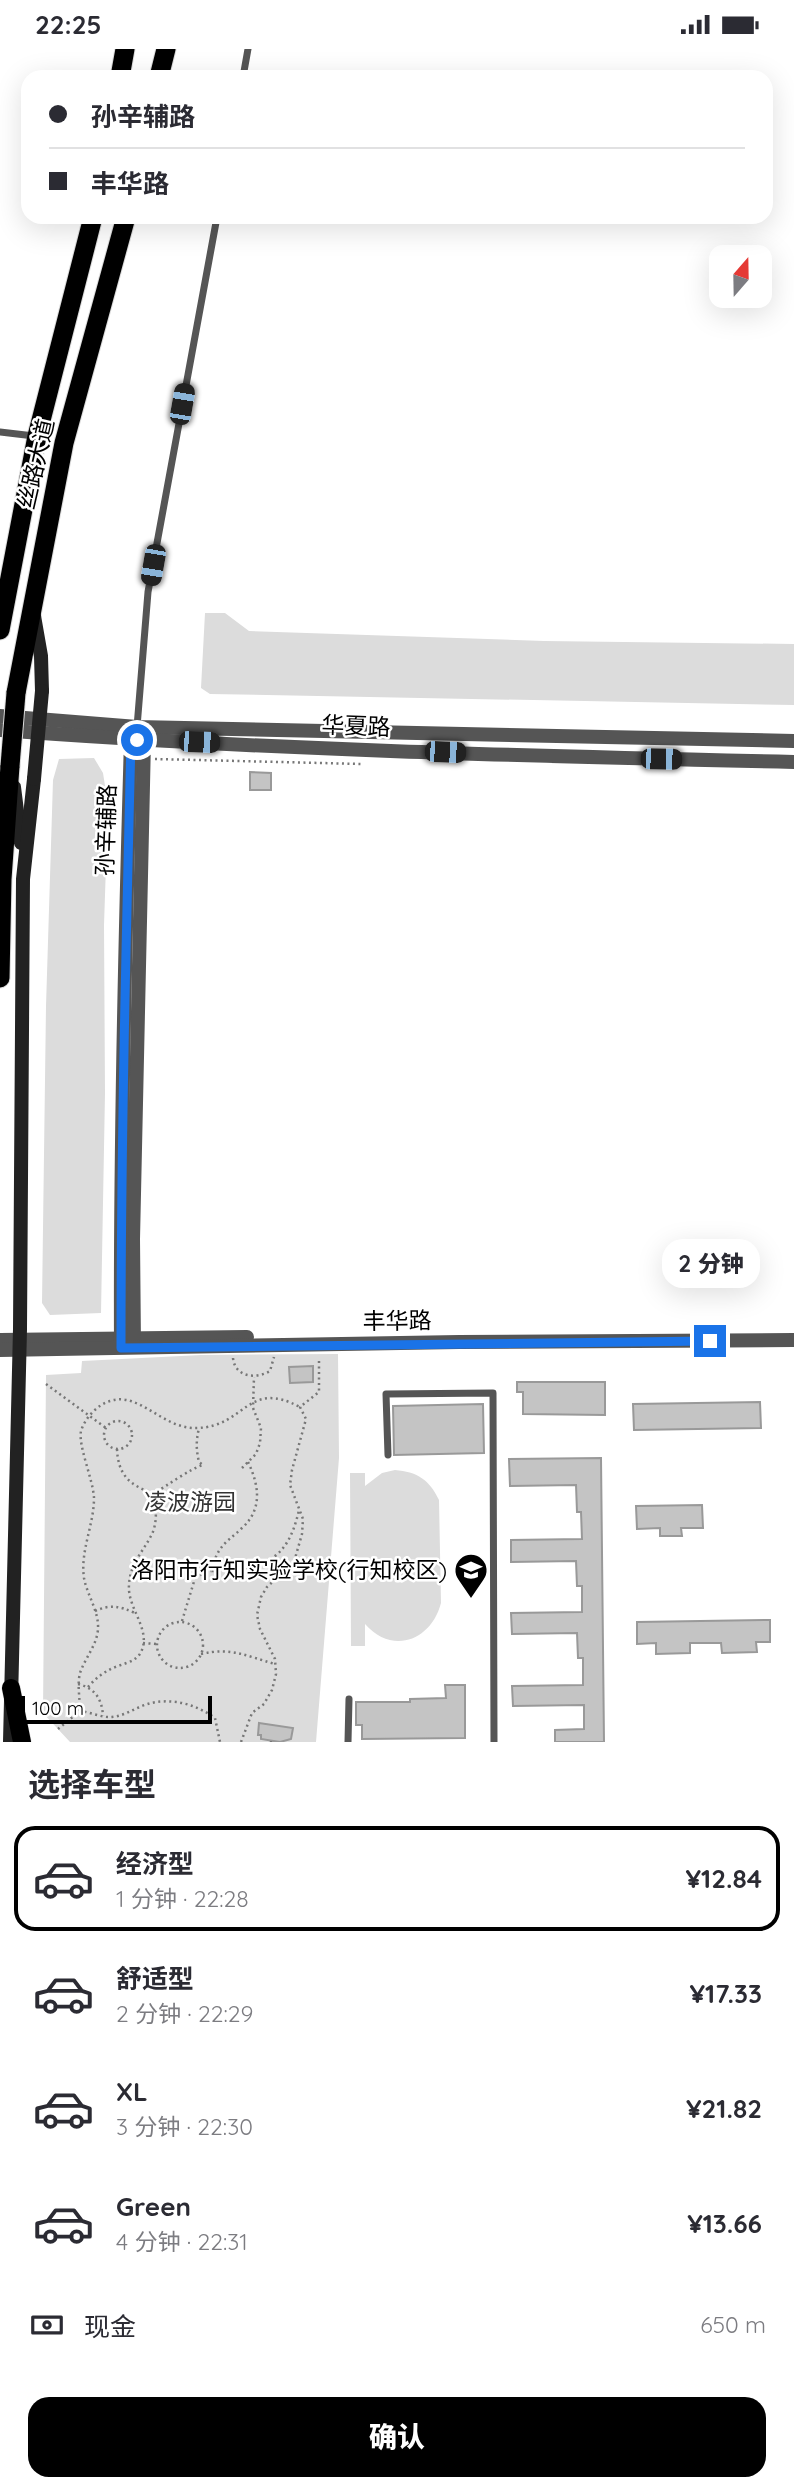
<!DOCTYPE html>
<html lang="zh">
<head>
<meta charset="utf-8">
<style>
  :root { --surface:#fff; --page:#f2f2f3; --text:#2b2b33; --muted:#7c7c81; --line:#e1e1e2; --accent:#000 }
  body { margin:0; font-family:Quicksand,"Noto Sans SC",sans-serif; background:var(--page); color:var(--text); height:100vh; display:flex; flex-direction:column; font-size:26px; white-space:nowrap }
  * { box-sizing:border-box; margin:0 }
  p { font-size:23px; color:var(--muted) }
  .icon { flex:none; width:38px; height:38px; fill:none; stroke:currentColor; stroke-width:2; stroke-linecap:round; stroke-linejoin:round }
  .map { position:relative; height:1693px; overflow:hidden }
  .side { display:flex; flex-direction:column; background:var(--surface); flex:1 }
  .side>* { flex:none }
  .top-card { position:absolute; left:21px; top:21px; width:752px; height:154px; border-radius:21px; box-shadow:0 7px 28px #0002; display:grid; align-content:center; height:154px; padding:0 28px; background:var(--surface) }
  .needle { width:46px; rotate:20deg }
  .buttons { position:absolute; left:709px; top:196px; display:grid; gap:14px }
  .buttons a { display:grid; place-items:center; width:63px; height:63px; border-radius:14px; background:var(--surface); box-shadow:0 7px 28px #0002; font-size:35px }
  .scale { position:absolute; left:21px; bottom:18px; width:191px; box-sizing:border-box; padding-left:7px; border:4px solid #000; border-top:0; font-size:19px; line-height:24px; white-space:nowrap; color:#000; -webkit-text-stroke:5px #fff; paint-order:stroke }
  .end { position:absolute; width:32px; height:32px; margin:-16px; border:9px solid #1a73e8; background:#fff; box-shadow:0 0 0 4px #fff }
  .from { border-radius:50% }
  .bubble { position:absolute; height:49px; border-radius:21px; background:var(--surface); box-shadow:0 7px 28px #0002; font-size:23px; font-weight:800; line-height:49px; text-align:center }
  .car { position:absolute; width:21px; height:42px; margin:-21px -10px; border-radius:9px; box-shadow:0 0 5px 2px #0007; background:linear-gradient(#222 24%,#8ab4d8 0 40%,#222 0 76%,#8ab4d8 0 86%,#222 0) }
  .top-card b { display:flex; align-items:center; gap:24px; height:66px; font-size:26px }
  .top-card b+b { border-top:2px solid var(--line) }
  .top-card i { width:18px; height:18px; background:var(--text) }
  ul { padding:0; list-style:none }
  li { display:flex; align-items:center; gap:21px; height:105px; margin:0 14px 10px; padding:0 14px; border:4px solid transparent; border-radius:21px }
  li div { flex:1 }
  li b { display:block; font-size:26px }
  li em { font-style:normal; font-weight:800 }
  li.selected { border-color:var(--accent) }
  li>.icon { width:63px; height:63px; stroke-width:1.5 }
  h2 { padding:0 28px; font-size:32px; line-height:84px }
  .pay { display:flex; align-items:center; gap:18px; height:77px; padding:0 28px; font-size:26px }
  .pay p { margin-inline-start:auto }
  .button { display:flex; gap:14px; margin-top:auto; padding:14px 28px }
  .button a { flex:1; height:80px; border-radius:21px; background:var(--accent); color:#fff; font-size:28px; font-weight:800; line-height:80px; text-align:center }
  .status { display:flex; justify-content:space-between; align-items:center; height:49px; padding:0 35px; background:var(--surface); direction:ltr }
  .status svg { height:19px; fill:currentColor }
  .map>svg:first-child { display:block }
  .green { fill:#dcdcdc }
  .building { fill:#c4c4c4; stroke:#999; stroke-width:2 }
  .lines { fill:none; stroke-linecap:round; stroke-linejoin:round }
  .primary-casing { stroke:#dbdbdb; stroke-width:19 }
  .trunk-casing { stroke:#dbdbdb; stroke-width:21 }
  .path { stroke:#777; stroke-width:2.5; stroke-dasharray:2 3.5; stroke-linecap:butt }
  .service { stroke:#555; stroke-width:7 }
  .tertiary { stroke:#555; stroke-width:14 }
  .secondary { stroke:#222; stroke-width:14 }
  .primary { stroke:#000; stroke-width:18 }
  .trunk { stroke:#000; stroke-width:19 }
  .trunk-bridge-casing { stroke:#dbdbdb; stroke-width:21; stroke-linecap:butt }
  .secondary-bridge { stroke:#222; stroke-width:14 }
  .trunk-bridge { stroke:#000; stroke-width:19 }
  .route { stroke:#1a73e8; stroke-width:9 }
  .labels { text-anchor:middle; stroke-width:5; stroke-linejoin:round; paint-order:stroke }
  .street-label { font-size:23px; fill:#000; stroke:#fff }
  .park-label { font-size:23px; fill:#333; stroke:#fff }
  .poi-label { font-size:23px; fill:#000; stroke:#fff; text-anchor:end }
</style>
</head>
<body>
<div class="status"><b>22:25</b><svg viewBox="0 0 49 12"><path d="M0 12V9h3v3zM5 12V6h3v6zM10 12V3h3v9zM15 12V0h3v12zM26 1h20v11H26zM47 4h2v5h-2z"/></svg></div>
<div class="map">
<svg width="794" height="1693" viewBox="0 0 794 1693">
  <rect width="100%" height="100%" fill="#fff"/>
  <g class="green">
    <path d="M205 564H225L249 582 544 592 794 595V656L210 645 201 639Z"/>
    <path d="M94 709 103 724 108 756 104 876 105 1044 101 1264 50 1266 42 1254 46 957 53 731 59 710Z"/>
    <path d="M338 1305 339 1409 316 1693H70L43 1664 46 1326 81 1324 82 1312 201 1306Z"/>
    <path d="M395 1421C417 1423 429 1430 439 1451L441 1554C431 1592 392 1606 365 1575V1597H351L350 1424H365V1437L382 1424Z"/>
  </g>
  <g class="building">
    <path d="M250 723 271 724V741H250Z"/>
    <path d="M313 1317V1333L290 1334 289 1318Z"/>
    <path d="M517 1333H605V1366L523 1365V1343H517Z"/>
    <path d="M760 1353 761 1379 634 1381 633 1355Z"/>
    <path d="M483 1355 484 1404 394 1406 393 1357Z"/>
    <path d="M601 1409 604 1693H555V1681L584 1680V1656L513 1657 512 1637 583 1636V1609H578L577 1584 512 1585 511 1564 582 1563V1537H577L576 1512 511 1513V1491L582 1490 581 1463H577L576 1436 510 1437 509 1410Z"/>
    <path d="M702 1456 703 1479H681L682 1487H660V1479L637 1480 636 1457Z"/>
    <path d="M770 1571V1593H756L757 1603 722 1604 721 1594H690V1604L656 1605V1594L637 1595V1573Z"/>
    <path d="M445 1636H465V1689L362 1690V1676H356V1653H410V1650L446 1649Z"/>
    <path d="M259 1674 293 1679 291 1690 280 1693 261 1690V1686H258Z"/>
  </g>
  <g class="lines">
    <defs>
      <path id="primary" d="M11 1639 22 1693"/>
      <g id="trunk">
        <path d="M120 28 125 0"/>
        <path d="M159 28 166 0"/>
        <path d="M0 581 37 387 93 168"/>
        <path d="M16 644 64 394 126 168"/>
        <path d="M0 929 2 830 10 717"/>
      </g>
    </defs>
    <use href="#primary" class="primary-casing"/>
    <use href="#trunk" class="trunk-casing"/>
    <g class="path">
      <path d="M155 710 362 715"/>
      <path d="M233 1309C235 1329 257 1330 270 1322L274 1308"/>
      <path d="M46 1335 106 1379"/>
      <circle cx="118" cy="1386" r="14"/>
      <path d="M117 1400C118 1425 129 1437 154 1444 167 1437 191 1419 203 1416L199 1413C196 1400 196 1392 199 1379"/>
      <path d="M248 1413C259 1436 263 1460 242 1479 234 1487 225 1492 219 1502 215 1508 213 1516 211 1522 261 1520 287 1515 299 1461"/>
      <path d="M242 1419 256 1405 260 1394 261 1379 253 1359 254 1328"/>
      <path d="M195 1528 211 1522"/>
      <path d="M95 1562C111 1555 119 1557 135 1564"/>
      <path d="M182 1572 196 1526"/>
      <circle cx="180" cy="1596" r="23"/>
      <path d="M143 1594 156 1595"/>
      <path d="M201 1605C232 1598 246 1607 275 1615"/>
      <path d="M78 1635C95 1639 102 1650 103 1667"/>
      <path d="M88 1638C94 1631 101 1625 109 1621 119 1615 136 1614 141 1603 152 1581 127 1559 129 1536 130 1515 142 1504 151 1487 158 1474 156 1458 154 1444"/>
      <path d="M80 1662C80 1649 77 1636 80 1624 85 1609 97 1596 98 1580 99 1562 87 1546 84 1529 80 1502 94 1476 94 1449 93 1430 78 1397 81 1382 85 1369 97 1356 110 1352 140 1342 163 1381 198 1379 246 1377 247 1330 300 1358"/>
      <path d="M58 1680 80 1662C90 1663 102 1669 112 1668 123 1667 132 1661 142 1657 167 1647 194 1654 215 1669L220 1693"/>
      <path d="M241 1693 252 1664 264 1655 272 1641 276 1625 275 1610 260 1580 257 1566 261 1548 267 1538 294 1513 302 1485 303 1470 290 1436 292 1421 306 1370 300 1358 319 1343V1309"/>
      <path d="M271 1693V1692"/>
    </g>
    <g class="service">
      <path d="M243 28 248 0"/>
      <path d="M0 383 34 387"/>
      <path d="M137 678 148 543 217 168"/>
      <path d="M388 1406 386 1345 493 1344 494 1693"/>
      <path d="M348 1693 349 1650"/>
    </g>
    <g class="tertiary">
      <path d="M0 667 137 678 794 692"/>
      <path d="M0 681C264 701 529 707 794 713"/>
      <path d="M0 1291 247 1288"/>
      <path d="M134 1297 133 1190 144 691 141 685"/>
      <path d="M121 1298C120 1096 125 893 131 691L135 682"/>
      <path d="M0 1301 459 1293 794 1291"/>
    </g>
    <g class="secondary">
      <path d="M34 567 41 607 42 642"/>
      <path d="M14 738 21 794"/>
      <path d="M10 1693 20 1280 23 830 34 730"/>
    </g>
    <use href="#primary" class="primary"/>
    <use href="#trunk" class="trunk"/>
    <defs>
      <path id="trunk-bridge" d="M10 717 16 644"/>
    </defs>
    <use href="#trunk-bridge" class="trunk-bridge-casing"/>
    <path class="secondary-bridge" d="M34 730 42 642"/>
    <use href="#trunk-bridge" class="trunk-bridge"/>
  </g>
  <g class="lines">
    <path class="route" d="M137 691H144L137 678 131 691C126 894 121 1097 121 1299L710 1292"/>
  </g>
  <defs>
    <symbol id="school-pin" viewBox="-11 -11 22 30"><path d="M0 17L-7.5 6A9.5 9.5 0 1 1 7.5 6Z" fill="#000" stroke="#fff"/><path d="M0-5L7-2L0 1L-7-2ZM-4 1L0 2.5L4 1V4Q0 6-4 4Z" fill="#fff"/></symbol>
  </defs>
  <g fill-rule="evenodd">
    <use href="#school-pin" x="452" y="1502" width="38" height="52"/>
  </g>
  <g class="labels">
    <g class="street-label">
      <text transform="translate(36 415) rotate(-77)" y="8">丝路大道</text>
      <text transform="translate(356 677) rotate(2)" y="8">华夏路</text>
      <text transform="translate(106 781) rotate(-88)" y="8">孙辛辅路</text>
      <text transform="translate(397 1272) rotate(-1)" y="8">丰华路</text>
    </g>
    <g class="park-label">
      <text x="190" y="1461">凌波游园</text>
    </g>
    <g class="poi-label">
      <text x="447" y="1529">洛阳市行知实验学校(行知校区)</text>
    </g>
  </g>
</svg>
<div class="buttons">
<a><svg class="needle" viewBox="-14 -14 28 28"><path d="M0-13l5 13h-10z" fill="#e53935"/><path d="M0 13l5-13h-10z" fill="#7c7c81"/></svg></a>
</div>
<div class="scale">100 m</div>
<i class="end from" style="left:137px;top:691px"></i>
<i class="end" style="left:710px;top:1292px"></i>
<div class="bubble" style="left:662px;top:1190px;width:98px">2 分钟</div>
<i class="car" style="left:182px;top:355px;rotate:10deg"></i>
<i class="car" style="left:153px;top:516px;rotate:190deg"></i>
<i class="car" style="left:199px;top:693px;rotate:92deg"></i>
<i class="car" style="left:445px;top:703px;rotate:92deg"></i>
<i class="car" style="left:661px;top:710px;rotate:91deg"></i>
<div class="top-card">
<b><i class="from"></i>孙辛辅路</b>
<b><i></i>丰华路</b>
</div>
</div>
<section class="side">
<h2>选择车型</h2>
<ul>
<li class="selected"><svg class="icon" aria-label="car" viewBox="0 0 24 24"><path d="M5 17H2v-5l4-1 3-4h7l3 4 3 1v5h-3M9 17h6M6 11h13"/><circle cx="7" cy="17" r="2"/><circle cx="17" cy="17" r="2"/></svg><div><b>经济型</b><p>1 分钟 · 22:28</p></div><em>¥12.84</em></li>
<li><svg class="icon" aria-label="car" viewBox="0 0 24 24"><path d="M5 17H2v-5l4-1 3-4h7l3 4 3 1v5h-3M9 17h6M6 11h13"/><circle cx="7" cy="17" r="2"/><circle cx="17" cy="17" r="2"/></svg><div><b>舒适型</b><p>2 分钟 · 22:29</p></div><em>¥17.33</em></li>
<li><svg class="icon" aria-label="car" viewBox="0 0 24 24"><path d="M5 17H2v-5l4-1 3-4h7l3 4 3 1v5h-3M9 17h6M6 11h13"/><circle cx="7" cy="17" r="2"/><circle cx="17" cy="17" r="2"/></svg><div><b>XL</b><p>3 分钟 · 22:30</p></div><em>¥21.82</em></li>
<li><svg class="icon" aria-label="car" viewBox="0 0 24 24"><path d="M5 17H2v-5l4-1 3-4h7l3 4 3 1v5h-3M9 17h6M6 11h13"/><circle cx="7" cy="17" r="2"/><circle cx="17" cy="17" r="2"/></svg><div><b>Green</b><p>4 分钟 · 22:31</p></div><em>¥13.66</em></li>
</ul>
<div class="pay"><svg class="icon" aria-label="cash" viewBox="0 0 24 24"><path d="M3 7h18v10H3z"/><circle cx="12" cy="12" r="2"/></svg>现金<p>650 m</p></div>
<div class="button"><a>确认</a></div>
</section>
</body>
</html>
